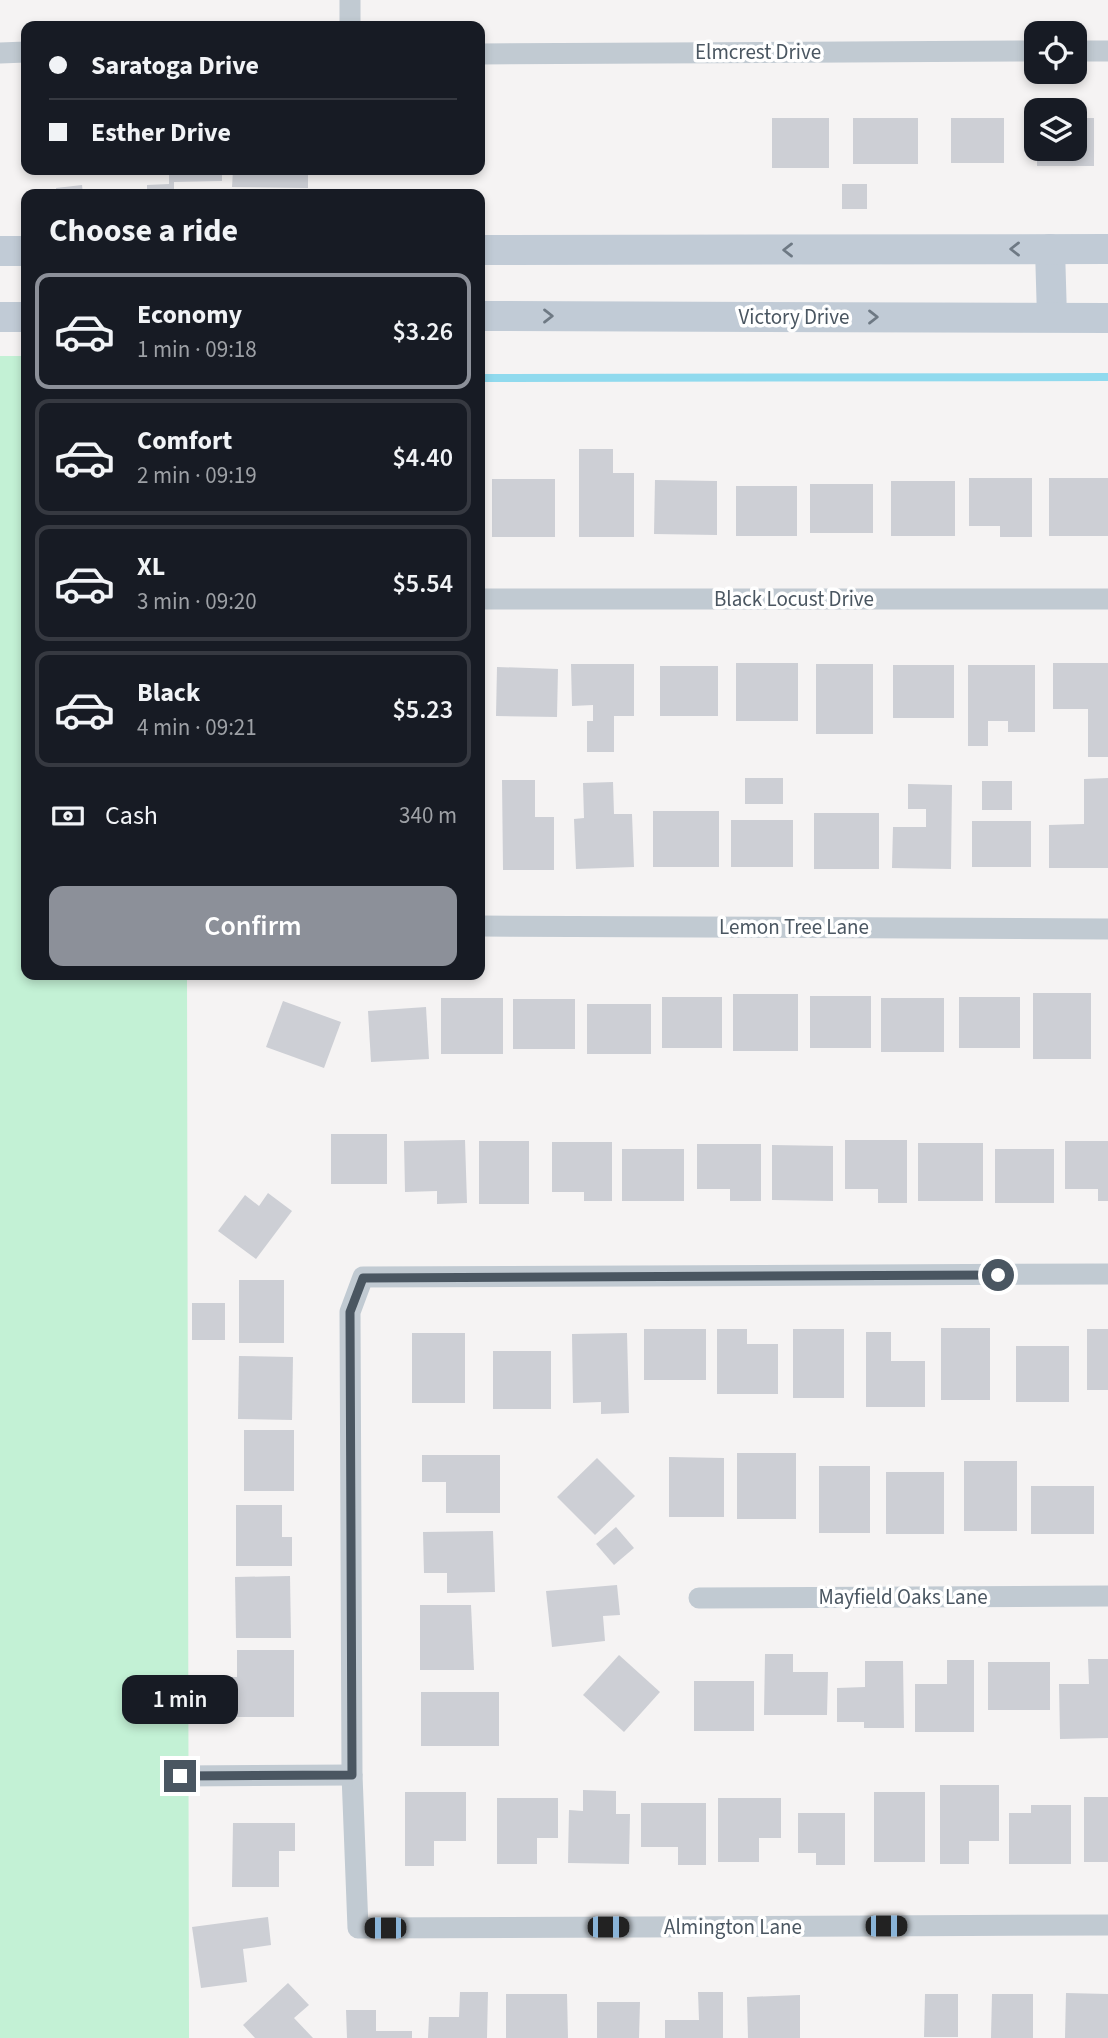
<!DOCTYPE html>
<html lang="en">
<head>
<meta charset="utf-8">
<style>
  :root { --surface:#171b24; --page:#20242c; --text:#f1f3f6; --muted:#9ea1a6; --line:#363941; --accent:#8c9099 }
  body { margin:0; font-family:"Source Sans 3",sans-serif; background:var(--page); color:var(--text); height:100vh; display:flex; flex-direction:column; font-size:26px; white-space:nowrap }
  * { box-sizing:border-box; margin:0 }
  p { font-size:23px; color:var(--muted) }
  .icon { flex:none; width:38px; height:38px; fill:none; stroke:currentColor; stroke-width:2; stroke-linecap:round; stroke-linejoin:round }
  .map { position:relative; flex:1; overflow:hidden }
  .sheet { position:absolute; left:21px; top:189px; width:464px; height:791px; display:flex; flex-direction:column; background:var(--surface); border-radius:14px; box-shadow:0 4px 10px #0003 }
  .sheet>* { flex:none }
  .guide { position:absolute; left:21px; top:21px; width:464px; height:154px; border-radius:14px; box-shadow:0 4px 10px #0003; display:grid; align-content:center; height:154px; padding:0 28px; background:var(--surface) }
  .buttons { position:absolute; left:1024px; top:21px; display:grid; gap:14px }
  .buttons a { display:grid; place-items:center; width:63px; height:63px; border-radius:14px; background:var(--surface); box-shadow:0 4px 10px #0003; font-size:35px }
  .end { position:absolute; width:32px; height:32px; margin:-16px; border:9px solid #4a5661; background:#fff; box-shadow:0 0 0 4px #fff }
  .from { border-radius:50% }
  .bubble { position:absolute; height:49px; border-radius:14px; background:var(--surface); box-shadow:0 4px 10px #0003; font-size:23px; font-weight:600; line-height:49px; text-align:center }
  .car { position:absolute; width:21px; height:42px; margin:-21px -10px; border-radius:9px; box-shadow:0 0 5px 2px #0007; background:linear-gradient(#222 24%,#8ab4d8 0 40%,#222 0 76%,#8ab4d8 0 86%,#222 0) }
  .guide b { display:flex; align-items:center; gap:24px; height:66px; font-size:26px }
  .guide b+b { border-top:2px solid var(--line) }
  .guide i { width:18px; height:18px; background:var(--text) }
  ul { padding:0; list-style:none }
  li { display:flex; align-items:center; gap:21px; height:116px; margin:0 14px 10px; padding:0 14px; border:4px solid var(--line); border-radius:14px }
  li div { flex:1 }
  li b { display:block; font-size:26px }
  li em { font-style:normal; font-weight:600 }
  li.active { border-color:var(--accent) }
  li>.icon { width:63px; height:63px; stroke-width:1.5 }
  h2 { padding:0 28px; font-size:32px; line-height:84px }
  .pay { display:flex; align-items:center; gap:18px; height:77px; padding:0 28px; font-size:26px }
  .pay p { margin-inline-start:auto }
  .button { display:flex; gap:14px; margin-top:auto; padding:14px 28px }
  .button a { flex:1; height:80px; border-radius:14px; background:var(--accent); color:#fff; font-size:28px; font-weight:600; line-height:80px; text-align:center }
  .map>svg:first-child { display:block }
  .green { fill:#c3f1d5 }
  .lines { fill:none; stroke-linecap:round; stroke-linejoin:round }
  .stream { stroke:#90daee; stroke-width:8 }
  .building { fill:#cdcfd5 }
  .street { stroke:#c1cad2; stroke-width:21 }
  .secondary { stroke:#c1cbd6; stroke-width:30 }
  .oneway { stroke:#6e7984 }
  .route { stroke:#4a5661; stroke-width:9 }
  .labels { text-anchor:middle; stroke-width:7; stroke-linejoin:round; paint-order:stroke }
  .street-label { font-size:21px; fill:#4a5661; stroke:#fff }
</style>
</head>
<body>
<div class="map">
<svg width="1108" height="2038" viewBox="0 0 1108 2038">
  <rect width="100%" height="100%" fill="#f5f3f3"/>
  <path class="green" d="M0 356H26V975H187L189 2038H0Z"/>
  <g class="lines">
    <path class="stream" d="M480 378 1108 377"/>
  </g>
  <g class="building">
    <rect x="772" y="118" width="57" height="50"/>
    <rect x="853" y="118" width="65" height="46"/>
    <rect x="951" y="118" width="53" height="45"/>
    <path d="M1074 118H1094V166H1037V149H1074Z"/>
    <path d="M169 170H222V181L174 182V194H147V185L169 184Z"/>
    <path d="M233 170H308V188L232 187Z"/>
    <rect x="842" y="184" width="25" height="25"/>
    <path d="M82 185 83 194H57L56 188Z"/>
    <path d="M579 449H613V473H634V537H579Z"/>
    <path d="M969 478H1032V537H1000V526H969Z"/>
    <rect x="1049" y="478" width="59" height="58"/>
    <rect x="492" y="479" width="63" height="58"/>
    <path d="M655 480 717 481V535L654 534Z"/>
    <rect x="891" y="481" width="64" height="55"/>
    <rect x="810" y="484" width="63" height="49"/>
    <rect x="736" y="486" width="61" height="50"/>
    <rect x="736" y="663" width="62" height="58"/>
    <path d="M1053 663H1108V757H1088V709H1053Z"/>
    <path d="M571 664H634V716H614V752H587V721H593V705L572 706Z"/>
    <rect x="816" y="664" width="57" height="70"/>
    <rect x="893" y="665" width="61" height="53"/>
    <path d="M968 665H1035V732H1008V721H988V746H968Z"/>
    <rect x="660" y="666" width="58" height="50"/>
    <path d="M497 667 558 669 557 717 496 716Z"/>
    <rect x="745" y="778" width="38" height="26"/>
    <path d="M1108 778V868H1049V825L1084 824V779Z"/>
    <path d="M502 780H535V817H554V870H503Z"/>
    <rect x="982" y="781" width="30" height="29"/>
    <path d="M613 782 614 814H632L634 867 576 869 574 819 584 818 583 783Z"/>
    <path d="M908 784 952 785 951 869 892 868 893 827H926V809H908Z"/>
    <rect x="653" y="811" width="66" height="56"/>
    <rect x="814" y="813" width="65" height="56"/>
    <rect x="731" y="820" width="62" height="47"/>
    <rect x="972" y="821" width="59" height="46"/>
    <rect x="1033" y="993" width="58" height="66"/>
    <rect x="733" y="994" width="65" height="57"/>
    <rect x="810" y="996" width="61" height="52"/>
    <rect x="662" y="997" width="60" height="51"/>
    <rect x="959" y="997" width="61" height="51"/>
    <rect x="441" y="998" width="62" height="56"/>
    <rect x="881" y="998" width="63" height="54"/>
    <rect x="513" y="999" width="62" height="50"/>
    <path d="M283 1001 341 1022 324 1068 266 1047Z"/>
    <rect x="587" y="1004" width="64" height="50"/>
    <path d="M426 1007 429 1059 371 1062 368 1011Z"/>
    <rect x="331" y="1134" width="56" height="50"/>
    <path d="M465 1140 467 1203 437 1204V1191L405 1192 404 1141Z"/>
    <path d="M845 1140H907V1203H878V1189H845Z"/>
    <rect x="479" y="1141" width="50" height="63"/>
    <path d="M1065 1141H1108V1201H1098V1189H1065Z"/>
    <path d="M552 1142H612V1201H584V1192H552Z"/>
    <rect x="918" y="1143" width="65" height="58"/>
    <path d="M697 1144H761V1201H730V1189H697Z"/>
    <path d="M772 1145 833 1146V1201L772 1200Z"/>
    <rect x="622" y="1149" width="62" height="52"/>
    <rect x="995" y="1149" width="59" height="54"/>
    <path d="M268 1193 292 1211 256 1259 218 1231 245 1195 259 1206Z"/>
    <rect x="239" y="1280" width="45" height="63"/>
    <rect x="192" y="1303" width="33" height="37"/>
    <rect x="941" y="1328" width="49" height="72"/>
    <rect x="644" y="1329" width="62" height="51"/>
    <path d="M717 1329H747V1344H778V1394H717Z"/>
    <rect x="793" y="1329" width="51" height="69"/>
    <rect x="1087" y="1329" width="21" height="61"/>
    <path d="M866 1332H891V1361H925V1407H866Z"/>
    <rect x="412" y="1333" width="53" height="70"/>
    <path d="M627 1333 629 1413 601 1414V1402L573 1403 572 1334Z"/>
    <rect x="1016" y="1346" width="53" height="56"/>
    <rect x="493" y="1351" width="58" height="58"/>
    <path d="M239 1356 293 1357 292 1420 238 1419Z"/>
    <rect x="244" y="1430" width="50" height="61"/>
    <rect x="737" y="1453" width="59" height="66"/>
    <path d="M422 1455H500V1513H446V1482H422Z"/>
    <path d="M669 1457 724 1458V1517H669Z"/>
    <path d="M597 1458 635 1496 595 1535 557 1497Z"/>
    <rect x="964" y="1461" width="53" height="70"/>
    <rect x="819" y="1466" width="51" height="67"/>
    <rect x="886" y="1472" width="58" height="62"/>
    <rect x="1031" y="1486" width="63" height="48"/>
    <path d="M236 1505H282V1537H292V1566H236Z"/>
    <path d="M616 1527 634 1548 614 1565 596 1544Z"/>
    <path d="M493 1531 495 1592 447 1593V1573H424L423 1532Z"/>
    <path d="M290 1576 291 1638H236L235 1577Z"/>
    <path d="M617 1585 620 1615 603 1616 605 1641 552 1647 546 1591Z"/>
    <path d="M420 1605H471L474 1670H420Z"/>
    <path d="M237 1650H294V1717H219V1677H237Z"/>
    <path d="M765 1654H793V1672H828L827 1715H764Z"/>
    <path d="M619 1655 660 1692 624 1732 583 1695Z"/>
    <path d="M1088 1659H1108V1738L1060 1739 1059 1684H1089Z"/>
    <path d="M947 1660H974V1732H915V1684H947Z"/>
    <path d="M865 1661H903L904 1728H864V1722H837V1688L865 1687Z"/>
    <rect x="988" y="1662" width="62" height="48"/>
    <rect x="694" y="1681" width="60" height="50"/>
    <rect x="421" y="1692" width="78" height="54"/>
    <path d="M940 1785H999V1841H969V1864H940Z"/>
    <path d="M583 1790 616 1791V1814H630L629 1864 568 1863 569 1810 583 1811Z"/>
    <path d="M405 1792H466V1841H434V1866H405Z"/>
    <rect x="874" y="1792" width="51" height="70"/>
    <rect x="1084" y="1797" width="24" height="65"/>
    <path d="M497 1798H558V1838H537V1864H497Z"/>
    <path d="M718 1798H781V1838H759V1862H718Z"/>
    <path d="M641 1803H706V1865H678V1847H641Z"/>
    <path d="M1031 1805H1071V1864H1009V1813H1031Z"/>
    <path d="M798 1813H845V1865H816V1853H798Z"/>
    <path d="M233 1823H295V1851H279V1887H232Z"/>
    <path d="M268 1917 271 1945 243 1949 247 1982 201 1988 192 1927Z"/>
    <path d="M288 1983 309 2005 294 2018 313 2038H255L243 2025Z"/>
    <path d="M460 1992H488L487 2038H428L429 2017H459Z"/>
    <path d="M698 1992H723V2038H665V2020H699Z"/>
    <path d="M1066 1993 1108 1994V2038H1065Z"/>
    <path d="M506 1994H567L568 2038H506Z"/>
    <path d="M925 1994H958V2037H924Z"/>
    <path d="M992 1994H1033V2038H991Z"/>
    <path d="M800 1995V2038H748L747 1997Z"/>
    <path d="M597 2002H640L639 2038H597Z"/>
    <path d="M346 2010H376V2031H412V2038H347Z"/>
  </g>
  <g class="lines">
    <g class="street">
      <path d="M350 0V26"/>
      <path d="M1074 51H1108"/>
      <path d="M0 53 26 52"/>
      <path d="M480 54 1036 51"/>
      <path d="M480 599H1108"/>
      <path d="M480 926 1108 929"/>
      <path d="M1108 1274 363 1277 350 1312 352 1775 358 1928 1108 1925"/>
      <path d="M699 1598 1108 1596"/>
      <path d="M180 1776 352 1775"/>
    </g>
    <g class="secondary">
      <path d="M1050 249 1052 317"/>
      <path d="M480 250 1108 249"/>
      <path d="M0 251H26"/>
      <path d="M480 316 1108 318"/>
      <path d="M0 317H26"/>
    </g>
  </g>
  <defs><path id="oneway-chevron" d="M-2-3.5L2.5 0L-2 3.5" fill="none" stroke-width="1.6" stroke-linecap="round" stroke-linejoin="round" transform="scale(1.75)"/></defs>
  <g class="oneway">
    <use href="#oneway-chevron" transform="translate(1015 249) rotate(180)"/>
    <use href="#oneway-chevron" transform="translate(788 250) rotate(180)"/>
    <use href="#oneway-chevron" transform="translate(548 316)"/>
    <use href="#oneway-chevron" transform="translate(873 317)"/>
  </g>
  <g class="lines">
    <path class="route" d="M180 1776 352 1775 350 1312 363 1278 998 1275"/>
  </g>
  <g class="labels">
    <g class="street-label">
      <text x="758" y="59">Elmcrest Drive</text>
      <text x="794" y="324">Victory Drive</text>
      <text x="794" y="606">Black Locust Drive</text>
      <text x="794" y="934">Lemon Tree Lane</text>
      <text x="903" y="1604">Mayfield Oaks Lane</text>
      <text x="733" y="1934">Almington Lane</text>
    </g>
  </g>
</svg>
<div class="buttons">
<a><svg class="icon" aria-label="locate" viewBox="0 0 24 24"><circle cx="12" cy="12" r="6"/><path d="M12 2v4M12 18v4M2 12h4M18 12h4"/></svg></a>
<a><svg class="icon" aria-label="layers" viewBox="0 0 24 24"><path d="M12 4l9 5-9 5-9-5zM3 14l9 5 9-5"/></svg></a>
</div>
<i class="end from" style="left:998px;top:1275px"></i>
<i class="end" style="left:180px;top:1776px"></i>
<div class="bubble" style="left:122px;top:1675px;width:116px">1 min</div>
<i class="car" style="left:886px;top:1926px;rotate:90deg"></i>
<i class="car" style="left:608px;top:1927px;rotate:90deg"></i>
<i class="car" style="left:385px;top:1928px;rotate:270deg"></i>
<div class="guide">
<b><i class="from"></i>Saratoga Drive</b>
<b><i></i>Esther Drive</b>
</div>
<section class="sheet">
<h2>Choose a ride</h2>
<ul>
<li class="active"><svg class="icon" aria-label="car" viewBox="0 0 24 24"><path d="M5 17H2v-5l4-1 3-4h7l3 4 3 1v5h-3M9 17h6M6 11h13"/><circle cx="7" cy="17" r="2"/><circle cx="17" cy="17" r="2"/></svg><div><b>Economy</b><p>1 min · 09:18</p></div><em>$3.26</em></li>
<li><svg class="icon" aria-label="car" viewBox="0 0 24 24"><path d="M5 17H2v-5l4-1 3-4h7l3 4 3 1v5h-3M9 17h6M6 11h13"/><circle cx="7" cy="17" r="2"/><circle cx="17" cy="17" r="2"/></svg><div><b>Comfort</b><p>2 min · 09:19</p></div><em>$4.40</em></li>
<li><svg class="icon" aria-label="car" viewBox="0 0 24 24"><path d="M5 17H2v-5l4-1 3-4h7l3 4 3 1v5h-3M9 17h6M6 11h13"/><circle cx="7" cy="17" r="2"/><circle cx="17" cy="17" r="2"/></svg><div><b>XL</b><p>3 min · 09:20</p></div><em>$5.54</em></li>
<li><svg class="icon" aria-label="car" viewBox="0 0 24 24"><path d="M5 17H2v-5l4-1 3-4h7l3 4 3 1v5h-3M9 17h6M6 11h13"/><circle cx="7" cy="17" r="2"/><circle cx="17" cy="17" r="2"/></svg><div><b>Black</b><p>4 min · 09:21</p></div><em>$5.23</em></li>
</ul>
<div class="pay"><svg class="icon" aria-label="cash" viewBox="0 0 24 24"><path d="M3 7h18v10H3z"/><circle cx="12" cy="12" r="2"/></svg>Cash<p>340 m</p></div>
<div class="button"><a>Confirm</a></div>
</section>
</div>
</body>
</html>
